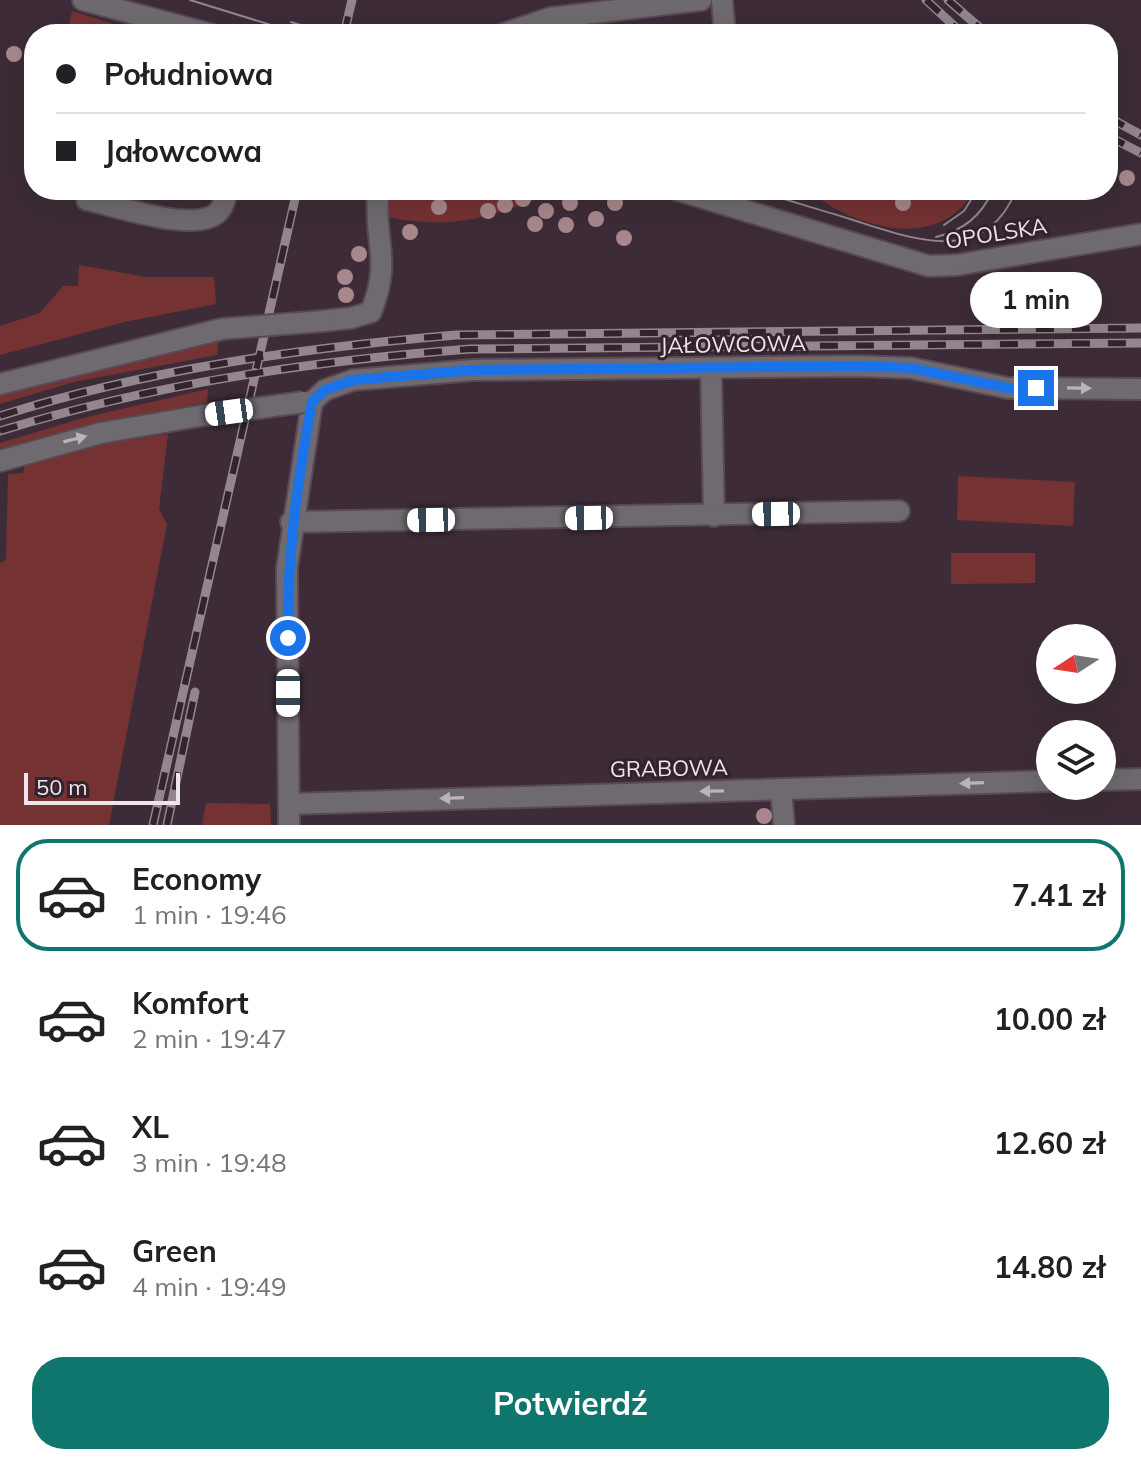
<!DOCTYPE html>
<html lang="pl">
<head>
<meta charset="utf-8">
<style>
  :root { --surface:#fff; --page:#f6f6f6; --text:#202124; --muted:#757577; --line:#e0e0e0; --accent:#0f766e }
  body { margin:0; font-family:Mulish,sans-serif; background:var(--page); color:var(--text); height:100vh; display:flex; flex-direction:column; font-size:30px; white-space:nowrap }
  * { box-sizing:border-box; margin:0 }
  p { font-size:26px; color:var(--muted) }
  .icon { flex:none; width:44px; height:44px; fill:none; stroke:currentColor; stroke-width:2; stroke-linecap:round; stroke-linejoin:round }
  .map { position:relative; height:825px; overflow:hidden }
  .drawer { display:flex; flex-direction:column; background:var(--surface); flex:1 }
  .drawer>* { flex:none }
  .guide { position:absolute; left:24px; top:24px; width:1094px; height:176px; border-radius:32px; box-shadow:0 8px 32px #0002; display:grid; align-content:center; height:176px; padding:0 32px; background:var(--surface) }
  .needle { width:52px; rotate:258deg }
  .tools { position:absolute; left:1036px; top:624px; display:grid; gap:16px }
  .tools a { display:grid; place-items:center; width:80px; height:80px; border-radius:50%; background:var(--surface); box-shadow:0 8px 32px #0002; font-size:40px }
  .scale { position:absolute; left:24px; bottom:20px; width:156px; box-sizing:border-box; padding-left:8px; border:4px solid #eee4ea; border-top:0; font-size:22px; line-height:28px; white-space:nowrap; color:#eee4ea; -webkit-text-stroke:6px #32232c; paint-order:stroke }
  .end { position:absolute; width:36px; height:36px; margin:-18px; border:10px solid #1a73e8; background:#fff; box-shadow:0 0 0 4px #fff }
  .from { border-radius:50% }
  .bubble { position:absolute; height:56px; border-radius:28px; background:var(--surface); box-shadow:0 8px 32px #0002; font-size:26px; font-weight:700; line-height:56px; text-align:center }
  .car { position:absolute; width:24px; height:48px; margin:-24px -12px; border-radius:10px; box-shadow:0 0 6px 2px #0007; background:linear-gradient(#fff 24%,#345 0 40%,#fff 0 76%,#345 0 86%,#fff 0) }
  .guide b { display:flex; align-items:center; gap:28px; height:76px; font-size:30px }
  .guide b+b { border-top:2px solid var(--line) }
  .guide i { width:20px; height:20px; background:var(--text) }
  ul { padding:14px 0 0; list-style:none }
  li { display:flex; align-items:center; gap:24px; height:112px; margin:0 16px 12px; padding:0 16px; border:4px solid transparent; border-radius:32px }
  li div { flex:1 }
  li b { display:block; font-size:30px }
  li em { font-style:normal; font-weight:700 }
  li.current { border-color:var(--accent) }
  li>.icon { width:72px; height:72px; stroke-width:1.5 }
  .cta { display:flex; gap:16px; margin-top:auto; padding:16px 32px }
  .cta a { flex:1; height:92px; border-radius:32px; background:var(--accent); color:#fff; font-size:32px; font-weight:700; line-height:92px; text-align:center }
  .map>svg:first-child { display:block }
  .green { fill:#753233 }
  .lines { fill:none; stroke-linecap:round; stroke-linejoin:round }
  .minor-casing { stroke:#594954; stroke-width:24 }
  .minor { stroke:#6f6970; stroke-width:20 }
  .tram { stroke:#93868e; stroke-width:2 }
  .rail-casing { stroke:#93868e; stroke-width:9 }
  .rail { stroke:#32232c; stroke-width:6; stroke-dasharray:18; stroke-linecap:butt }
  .minor-bridge-casing { stroke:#594954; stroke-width:24; stroke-linecap:butt }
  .minor-bridge { stroke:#6f6970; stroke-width:20 }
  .tree { fill:#a8888c }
  .oneway { fill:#bbb3b9 }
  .route { stroke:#1a73e8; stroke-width:10 }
  .labels { text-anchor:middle; stroke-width:6; stroke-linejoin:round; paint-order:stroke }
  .street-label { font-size:22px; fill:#eee4ea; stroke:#32232c }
</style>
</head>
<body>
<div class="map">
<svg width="1141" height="825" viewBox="0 0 1141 825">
  <rect width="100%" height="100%" fill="#3d2c37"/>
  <g class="green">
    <path d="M72 11 142 33 144 34H67Z"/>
    <path d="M391 190H563C496 213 461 232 388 217Z"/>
    <path d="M807 190H974C945 244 879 233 832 207 823 202 816 194 807 190Z"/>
    <path d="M79 265 146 277H214L216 304 125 322 0 355V326L40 313 63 286H78Z"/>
    <path d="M219 339 217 355 74 382 0 404V391Z"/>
    <path d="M208 389 207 402 133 417 0 455V443L87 417Z"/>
    <path d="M168 434 159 509 167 524 109 825H0V563L6 560 8 474 23 473 26 462 74 449Z"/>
    <path d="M958 476 1075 482 1073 526 957 520Z"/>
    <path d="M951 553H1035V583L951 584Z"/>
    <path d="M206 803 270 804 271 825H202Z"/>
  </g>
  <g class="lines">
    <defs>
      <g id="minor">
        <path d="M83 0 210 34"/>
        <path d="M722 0 725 34"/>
        <path d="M503 34 550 18 701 0"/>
        <path d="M677 190 929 266 957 265 1141 234"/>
        <path d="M87 200C117 206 193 233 217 213 224 207 225 199 227 190"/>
        <path d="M323 321 351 318 371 312C392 259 374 244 378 195"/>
        <path d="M711 369 714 516"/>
        <path d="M0 384 222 329"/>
        <path d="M0 461 101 433 205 415"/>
        <path d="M291 522 899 511"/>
        <path d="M1102 780 1141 779"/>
        <path d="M781 789 784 825"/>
        <path d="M289 804 1050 781"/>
        <path d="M289 825 287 568 312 402 325 390 353 380 474 370 858 366 911 368 1008 388 1141 389"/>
      </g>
    </defs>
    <use href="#minor" class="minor-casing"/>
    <use href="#minor" class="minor"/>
    <g class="tram">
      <path d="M190 0 300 34"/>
      <path d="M291 22 329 34"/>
      <path d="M755 190C786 200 818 209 850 219 910 238 985 269 1016 190"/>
      <path d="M944 225 964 211 977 190"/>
      <path d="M936 237C963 231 982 215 993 190"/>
    </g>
    <defs>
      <g id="rail">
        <path d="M926 0 963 34"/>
        <path d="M948 0 987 34"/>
        <path d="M344 34 352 0"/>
        <path d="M1108 117 1141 135"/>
        <path d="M1108 136 1141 153"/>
        <path d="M0 416C148 369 302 348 456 335L1141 328"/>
        <path d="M0 431C153 384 311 361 470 349L1141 343"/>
        <path d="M153 825 297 190"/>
        <path d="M167 825 195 692"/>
      </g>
    </defs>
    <use href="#rail" class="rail-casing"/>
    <use href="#rail" class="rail"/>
    <defs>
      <g id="minor-bridge">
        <path d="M222 329 323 321"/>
        <path d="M205 415 304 402"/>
      </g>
    </defs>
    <use href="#minor-bridge" class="minor-bridge-casing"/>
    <use href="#minor-bridge" class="minor-bridge"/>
  </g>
  <g class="tree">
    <circle cx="14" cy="54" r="8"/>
    <circle cx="1127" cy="178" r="8"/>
    <circle cx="523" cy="199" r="8"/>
    <circle cx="570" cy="203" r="8"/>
    <circle cx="615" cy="203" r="8"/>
    <circle cx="903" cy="203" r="8"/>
    <circle cx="505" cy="205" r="8"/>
    <circle cx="439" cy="207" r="8"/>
    <circle cx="488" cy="211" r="8"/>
    <circle cx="546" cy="211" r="8"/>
    <circle cx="596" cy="219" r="8"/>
    <circle cx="535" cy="224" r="8"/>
    <circle cx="566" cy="225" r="8"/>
    <circle cx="410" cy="232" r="8"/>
    <circle cx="624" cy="238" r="8"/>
    <circle cx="359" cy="254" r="8"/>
    <circle cx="345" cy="277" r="8"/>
    <circle cx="346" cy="295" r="8"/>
    <circle cx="764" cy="816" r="8"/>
  </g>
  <defs><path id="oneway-solid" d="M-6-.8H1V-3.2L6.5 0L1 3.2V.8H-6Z" transform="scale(2)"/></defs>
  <g class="oneway">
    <use href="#oneway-solid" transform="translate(1079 388) rotate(1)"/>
    <use href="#oneway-solid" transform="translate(75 439) rotate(-14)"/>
    <use href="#oneway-solid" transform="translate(972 783) rotate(178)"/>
    <use href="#oneway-solid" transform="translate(712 791) rotate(179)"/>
    <use href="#oneway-solid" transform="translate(452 798) rotate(178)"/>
  </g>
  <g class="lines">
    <path class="route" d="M288 638C287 554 297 484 312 402L325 390 353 380 474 370 858 366 911 368 1008 388H1036"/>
  </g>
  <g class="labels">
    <g class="street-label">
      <text transform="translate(996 233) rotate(-9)" y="8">OPOLSKA</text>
      <text transform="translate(733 344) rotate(-1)" y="8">JAŁOWCOWA</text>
      <text transform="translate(669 768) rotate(-1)" y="8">GRABOWA</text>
    </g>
  </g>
</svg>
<div class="tools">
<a><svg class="needle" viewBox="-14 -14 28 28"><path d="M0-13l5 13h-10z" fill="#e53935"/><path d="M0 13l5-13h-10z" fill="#757577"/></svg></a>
<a><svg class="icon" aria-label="layers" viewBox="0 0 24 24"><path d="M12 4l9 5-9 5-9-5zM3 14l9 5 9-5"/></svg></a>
</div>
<div class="scale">50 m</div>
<i class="end from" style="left:288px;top:638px"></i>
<i class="end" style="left:1036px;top:388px"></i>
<div class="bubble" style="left:970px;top:272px;width:132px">1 min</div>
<i class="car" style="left:229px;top:412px;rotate:262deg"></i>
<i class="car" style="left:776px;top:514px;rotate:269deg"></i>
<i class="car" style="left:589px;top:518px;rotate:269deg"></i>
<i class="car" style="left:431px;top:520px;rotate:269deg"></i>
<i class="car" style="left:288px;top:693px;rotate:180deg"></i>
<div class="guide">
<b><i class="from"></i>Południowa</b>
<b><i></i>Jałowcowa</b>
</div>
</div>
<section class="drawer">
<ul>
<li class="current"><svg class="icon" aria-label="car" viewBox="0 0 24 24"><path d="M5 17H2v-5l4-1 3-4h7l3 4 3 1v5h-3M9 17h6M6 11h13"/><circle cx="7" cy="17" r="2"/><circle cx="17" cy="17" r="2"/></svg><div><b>Economy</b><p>1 min · 19:46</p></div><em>7.41 zł</em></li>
<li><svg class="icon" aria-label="car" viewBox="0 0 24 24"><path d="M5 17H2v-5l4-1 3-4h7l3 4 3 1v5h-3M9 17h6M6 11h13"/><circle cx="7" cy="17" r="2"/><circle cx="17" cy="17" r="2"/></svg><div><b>Komfort</b><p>2 min · 19:47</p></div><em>10.00 zł</em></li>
<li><svg class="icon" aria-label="car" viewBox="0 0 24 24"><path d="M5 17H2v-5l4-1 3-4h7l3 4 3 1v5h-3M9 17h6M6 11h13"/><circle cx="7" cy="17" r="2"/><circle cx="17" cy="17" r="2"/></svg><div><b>XL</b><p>3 min · 19:48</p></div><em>12.60 zł</em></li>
<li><svg class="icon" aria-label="car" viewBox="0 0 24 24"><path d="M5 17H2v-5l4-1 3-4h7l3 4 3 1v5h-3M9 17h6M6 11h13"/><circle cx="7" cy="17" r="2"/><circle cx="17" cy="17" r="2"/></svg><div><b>Green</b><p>4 min · 19:49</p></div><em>14.80 zł</em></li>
</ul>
<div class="cta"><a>Potwierdź</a></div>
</section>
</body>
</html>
